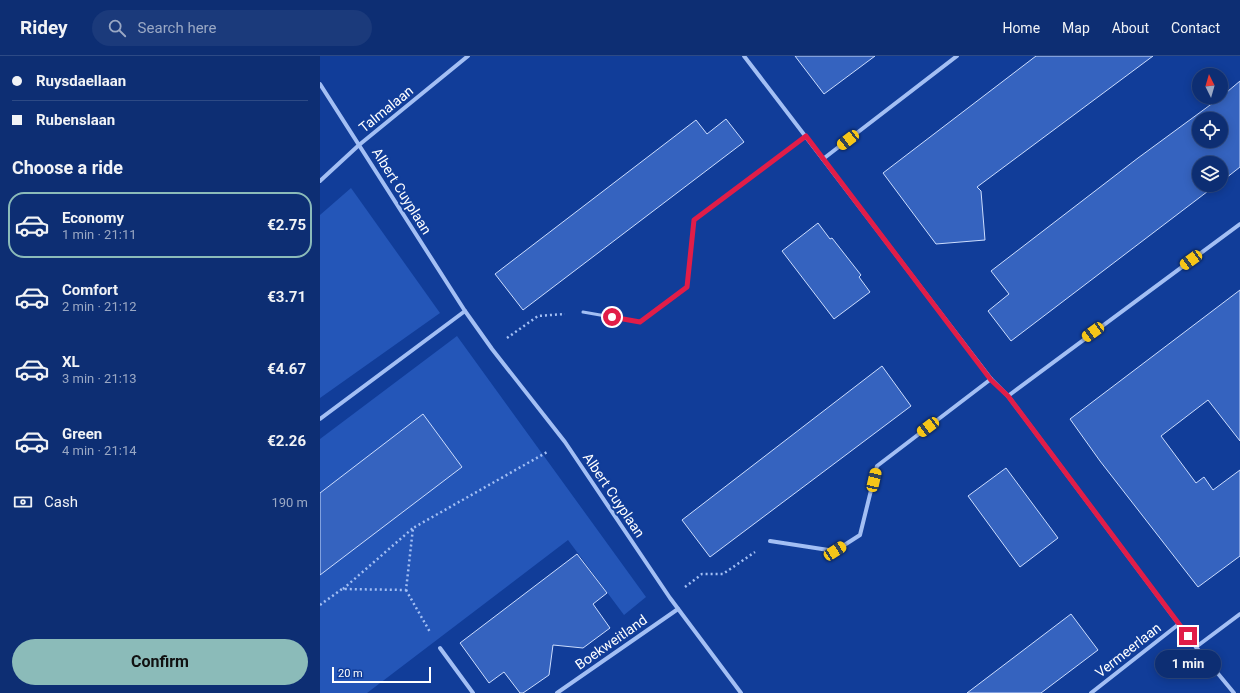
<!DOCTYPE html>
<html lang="en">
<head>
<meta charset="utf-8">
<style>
  :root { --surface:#0d2e73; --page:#1b3a7b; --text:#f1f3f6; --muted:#9aa8c4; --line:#2d4a85; --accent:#8bbbb9 }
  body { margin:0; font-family:Roboto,sans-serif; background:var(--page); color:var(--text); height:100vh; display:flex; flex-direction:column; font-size:15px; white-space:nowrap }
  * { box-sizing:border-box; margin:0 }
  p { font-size:13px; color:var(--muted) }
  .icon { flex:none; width:22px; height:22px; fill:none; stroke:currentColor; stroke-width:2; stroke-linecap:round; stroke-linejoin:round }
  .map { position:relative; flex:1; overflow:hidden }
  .side { display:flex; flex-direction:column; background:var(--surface); width:320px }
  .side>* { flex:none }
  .top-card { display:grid; align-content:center; height:88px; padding:0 12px; background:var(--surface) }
  .needle { width:26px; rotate:355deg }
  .fabs { position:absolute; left:872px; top:12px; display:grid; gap:8px }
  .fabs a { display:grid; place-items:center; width:36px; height:36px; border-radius:50%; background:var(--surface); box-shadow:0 2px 10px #0003,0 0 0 1px var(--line); font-size:20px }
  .scale { position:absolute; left:12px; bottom:10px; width:99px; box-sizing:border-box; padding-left:4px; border:2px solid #fff; border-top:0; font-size:11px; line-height:14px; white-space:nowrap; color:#fff; -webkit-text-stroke:3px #113d99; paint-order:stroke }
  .end { position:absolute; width:18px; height:18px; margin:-9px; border:5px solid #e11d48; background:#fff; box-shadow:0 0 0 2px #fff }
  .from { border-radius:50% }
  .bubble { position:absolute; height:28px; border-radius:14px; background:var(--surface); box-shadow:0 2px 10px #0003,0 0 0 1px var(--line); font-size:13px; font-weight:700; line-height:28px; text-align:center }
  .car { position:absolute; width:12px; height:24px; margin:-12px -6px; border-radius:5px; box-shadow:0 0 3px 1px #0007; background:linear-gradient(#f5c518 24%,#345 0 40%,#f5c518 0 76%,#345 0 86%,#f5c518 0) }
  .top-card b { display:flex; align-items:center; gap:14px; height:38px; font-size:15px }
  .top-card b+b { border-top:1px solid var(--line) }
  .top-card i { width:10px; height:10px; background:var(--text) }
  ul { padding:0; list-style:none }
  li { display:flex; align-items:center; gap:12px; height:66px; margin:0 8px 6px; padding:0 4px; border:2px solid transparent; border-radius:16px }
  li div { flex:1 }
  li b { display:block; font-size:15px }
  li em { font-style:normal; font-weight:700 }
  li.on { border-color:var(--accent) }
  li>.icon { width:36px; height:36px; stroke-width:1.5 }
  h2 { padding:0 12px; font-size:18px; line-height:48px }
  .pay { display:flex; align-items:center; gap:10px; height:44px; padding:0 12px; font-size:15px }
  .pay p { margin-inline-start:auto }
  .button { display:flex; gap:8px; margin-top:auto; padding:8px 12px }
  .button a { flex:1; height:46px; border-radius:24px; background:var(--accent); color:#111; font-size:16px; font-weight:700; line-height:46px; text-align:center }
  header { display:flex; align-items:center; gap:24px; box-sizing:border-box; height:56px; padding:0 20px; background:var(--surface); border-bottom:1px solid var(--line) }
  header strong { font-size:19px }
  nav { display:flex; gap:22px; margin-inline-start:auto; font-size:14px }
  .search { width:280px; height:36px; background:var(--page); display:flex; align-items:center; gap:10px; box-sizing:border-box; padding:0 14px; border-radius:22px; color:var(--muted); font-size:15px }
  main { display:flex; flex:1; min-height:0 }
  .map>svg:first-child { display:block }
  .green { fill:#2456b8 }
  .building { fill:#3563bf; stroke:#ccddfe; fill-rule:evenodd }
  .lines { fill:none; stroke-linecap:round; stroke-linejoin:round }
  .path { stroke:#a3bff4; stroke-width:2.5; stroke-dasharray:2 3; stroke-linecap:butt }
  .lane { stroke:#a3bff4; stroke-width:3 }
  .street { stroke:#a3bff4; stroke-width:4 }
  .route { stroke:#e11d48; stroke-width:5 }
  .labels { text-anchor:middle; stroke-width:4; stroke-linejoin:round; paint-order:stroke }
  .street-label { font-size:14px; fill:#fff; stroke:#113d99 }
</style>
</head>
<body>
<header>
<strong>Ridey</strong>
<div class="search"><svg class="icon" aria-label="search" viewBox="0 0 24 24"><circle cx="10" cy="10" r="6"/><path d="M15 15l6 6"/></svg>Search here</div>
<nav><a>Home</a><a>Map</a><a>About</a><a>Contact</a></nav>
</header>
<main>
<section class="side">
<div class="top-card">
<b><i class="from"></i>Ruysdaellaan</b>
<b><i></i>Rubenslaan</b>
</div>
<h2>Choose a ride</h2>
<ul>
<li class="on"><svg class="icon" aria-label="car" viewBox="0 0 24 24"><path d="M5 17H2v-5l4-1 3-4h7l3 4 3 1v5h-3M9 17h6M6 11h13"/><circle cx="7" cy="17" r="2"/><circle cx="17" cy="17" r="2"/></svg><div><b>Economy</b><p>1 min · 21:11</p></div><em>€2.75</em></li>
<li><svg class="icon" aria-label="car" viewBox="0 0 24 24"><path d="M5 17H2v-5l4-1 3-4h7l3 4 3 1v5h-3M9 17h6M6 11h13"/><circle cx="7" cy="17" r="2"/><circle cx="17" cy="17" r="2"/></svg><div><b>Comfort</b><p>2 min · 21:12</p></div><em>€3.71</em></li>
<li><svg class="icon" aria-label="car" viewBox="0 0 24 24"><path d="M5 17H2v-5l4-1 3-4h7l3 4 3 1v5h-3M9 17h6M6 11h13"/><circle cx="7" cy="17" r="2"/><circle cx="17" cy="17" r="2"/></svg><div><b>XL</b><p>3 min · 21:13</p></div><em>€4.67</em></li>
<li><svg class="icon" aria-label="car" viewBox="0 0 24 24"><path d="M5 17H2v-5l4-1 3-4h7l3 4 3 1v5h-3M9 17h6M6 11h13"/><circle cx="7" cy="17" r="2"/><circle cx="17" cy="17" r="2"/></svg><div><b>Green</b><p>4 min · 21:14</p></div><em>€2.26</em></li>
</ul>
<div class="pay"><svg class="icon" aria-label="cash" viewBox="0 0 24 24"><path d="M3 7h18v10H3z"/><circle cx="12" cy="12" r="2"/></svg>Cash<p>190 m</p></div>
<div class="button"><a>Confirm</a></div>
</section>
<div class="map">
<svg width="920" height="637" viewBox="0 0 920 637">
  <rect width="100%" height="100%" fill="#113d99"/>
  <g class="green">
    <path d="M31 132 120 257 0 342V159Z"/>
    <path d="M137 280 326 541 304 559 248 484 47 637H0V383Z"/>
  </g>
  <g class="building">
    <path d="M475 0H555L504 38Z"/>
    <path d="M716 0H833L657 131 661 135 665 184 616 188 563 117Z"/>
    <path d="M920 25V111L901 126V107H879V129H896L691 285 668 255 689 238 671 215 818 102 901 41ZM879 63H901V85H879Z"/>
    <path d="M406 63 424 86 203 254 175 218 376 64 387 78Z"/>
    <path d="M498 167 510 183 512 182 541 219 539 221 550 236 514 263 462 195Z"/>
    <path d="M920 234V385L888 344 841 380 876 427 884 421 893 434 920 414V500L878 531 780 405 750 363Z"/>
    <path d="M562 310 591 350 390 501 362 464Z"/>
    <path d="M103 358 142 411 0 519V437Z"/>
    <path d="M686 412 738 482 700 511 648 440Z"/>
    <path d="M257 498 287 537 273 548 290 572 263 592 233 589 229 619 203 637H200L184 616 169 627 140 587Z"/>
    <path d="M751 558 778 594 721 637H647Z"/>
  </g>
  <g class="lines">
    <g class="path">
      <path d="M187 282 218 260 245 258"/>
      <path d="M365 531 382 518H403L435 496"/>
      <path d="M23 533 93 472"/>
      <path d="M86 534 110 576"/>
      <path d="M0 549 22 533 86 534 93 472 229 395"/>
    </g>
    <path class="lane" d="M263 256 320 266 367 231 374 164 486 80"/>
    <g class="street">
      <path d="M424 0 671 323 688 340 876 591 914 637"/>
      <path d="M0 28 145 255 172 293 245 386 350 542 421 637"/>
      <path d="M503 103 637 0"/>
      <path d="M0 125 39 89 148 0"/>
      <path d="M688 340 920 168"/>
      <path d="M0 363 145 255"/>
      <path d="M450 485 515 495 540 479 557 410 671 323"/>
      <path d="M876 591 920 558"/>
      <path d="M120 592 153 637"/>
      <path d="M237 637 358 553"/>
      <path d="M771 637 859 568"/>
    </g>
  </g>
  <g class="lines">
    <path class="route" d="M292 261 320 266 367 231 374 164 486 80 671 324 688 340 868 580"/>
  </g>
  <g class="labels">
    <g class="street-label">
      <text transform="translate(66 53) rotate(-39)" y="5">Talmalaan</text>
      <text transform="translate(82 135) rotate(58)" y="5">Albert Cuyplaan</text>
      <text transform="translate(294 439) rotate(56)" y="5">Albert Cuyplaan</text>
      <text transform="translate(291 586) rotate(-35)" y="5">Boekweitland</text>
      <text transform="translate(808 594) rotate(-38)" y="5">Vermeerlaan</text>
    </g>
  </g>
</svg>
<div class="fabs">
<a><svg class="needle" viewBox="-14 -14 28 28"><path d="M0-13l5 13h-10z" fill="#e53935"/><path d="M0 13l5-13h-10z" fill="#9aa8c4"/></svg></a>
<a><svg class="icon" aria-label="locate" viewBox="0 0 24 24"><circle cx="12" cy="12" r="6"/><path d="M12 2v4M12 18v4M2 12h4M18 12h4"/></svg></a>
<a><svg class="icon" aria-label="layers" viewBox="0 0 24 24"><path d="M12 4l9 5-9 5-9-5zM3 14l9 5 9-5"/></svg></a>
</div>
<div class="scale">20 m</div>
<i class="end from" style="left:292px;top:261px"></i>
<i class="end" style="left:868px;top:580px"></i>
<div class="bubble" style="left:835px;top:594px;width:66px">1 min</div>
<i class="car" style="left:528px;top:84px;rotate:232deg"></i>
<i class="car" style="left:871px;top:204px;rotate:234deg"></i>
<i class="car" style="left:773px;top:276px;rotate:234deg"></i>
<i class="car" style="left:608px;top:371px;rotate:233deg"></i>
<i class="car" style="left:554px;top:424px;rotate:13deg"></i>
<i class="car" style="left:515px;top:495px;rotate:57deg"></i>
</div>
</main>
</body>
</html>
